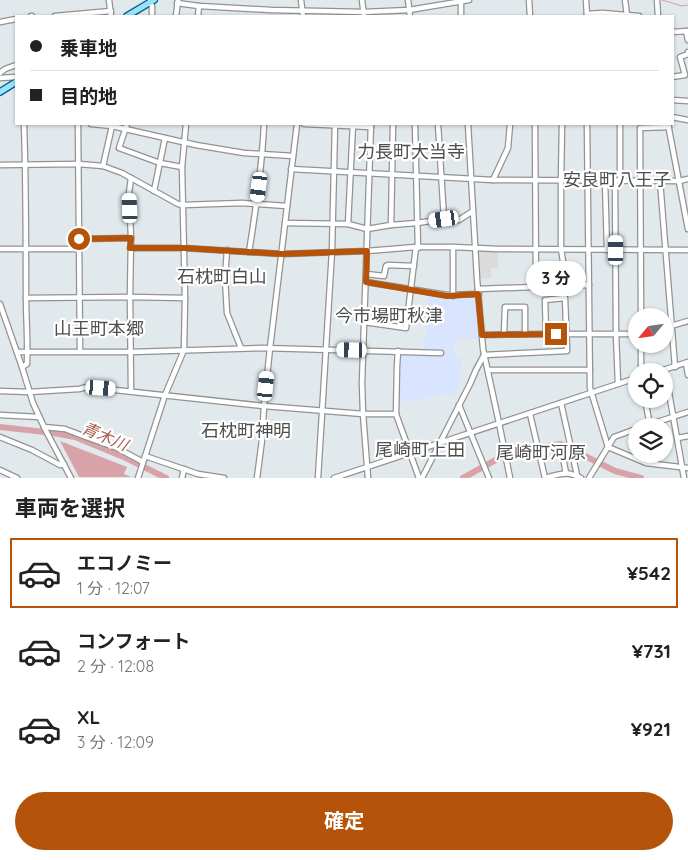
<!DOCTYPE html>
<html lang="ja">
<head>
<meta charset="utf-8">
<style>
  :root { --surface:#fff; --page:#f6f6f6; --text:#222; --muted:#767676; --line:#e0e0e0; --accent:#b45309 }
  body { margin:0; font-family:Quicksand,"Noto Sans JP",sans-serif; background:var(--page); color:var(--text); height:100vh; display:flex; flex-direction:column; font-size:19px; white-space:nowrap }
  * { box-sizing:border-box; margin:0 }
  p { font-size:16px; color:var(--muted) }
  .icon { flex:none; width:28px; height:28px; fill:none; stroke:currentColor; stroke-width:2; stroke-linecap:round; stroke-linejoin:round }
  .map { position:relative; height:478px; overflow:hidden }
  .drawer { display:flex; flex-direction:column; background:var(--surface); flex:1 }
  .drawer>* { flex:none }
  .guide { position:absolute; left:15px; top:15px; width:659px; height:110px; border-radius:0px; box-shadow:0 1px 4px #0004; display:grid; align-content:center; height:110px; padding:0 15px; background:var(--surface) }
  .needle { width:32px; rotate:241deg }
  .controls { position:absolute; left:628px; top:308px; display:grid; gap:10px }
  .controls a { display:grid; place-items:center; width:45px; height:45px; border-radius:50%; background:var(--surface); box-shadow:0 1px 4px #0004; font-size:25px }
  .end { position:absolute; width:22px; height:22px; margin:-11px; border:6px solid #b45309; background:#fff; box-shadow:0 0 0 2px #fff }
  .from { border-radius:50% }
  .bubble { position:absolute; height:35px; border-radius:18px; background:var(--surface); box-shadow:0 1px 4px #0004; font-size:16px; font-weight:700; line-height:35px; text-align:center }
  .car { position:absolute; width:15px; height:30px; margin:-15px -8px; border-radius:6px; box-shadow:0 0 4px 1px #0007; background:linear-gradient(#fff 24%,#345 0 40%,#fff 0 76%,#345 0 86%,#fff 0) }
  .guide b { display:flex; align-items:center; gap:18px; height:48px; font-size:19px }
  .guide b+b { border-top:1px solid var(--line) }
  .guide i { width:12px; height:12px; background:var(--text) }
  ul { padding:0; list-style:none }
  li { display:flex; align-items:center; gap:15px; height:70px; margin:0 10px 8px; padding:0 5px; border:2px solid transparent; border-radius:0px }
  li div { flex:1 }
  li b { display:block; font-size:19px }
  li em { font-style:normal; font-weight:700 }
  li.on { border-color:var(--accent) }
  li>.icon { width:45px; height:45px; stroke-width:1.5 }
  h2 { padding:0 15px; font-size:22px; line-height:60px }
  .primary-button { display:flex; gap:10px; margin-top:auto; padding:10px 15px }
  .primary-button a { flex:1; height:58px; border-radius:30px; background:var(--accent); color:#fff; font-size:20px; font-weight:700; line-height:58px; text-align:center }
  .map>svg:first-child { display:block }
  .education { fill:#d9e5fe }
  .parking { fill:#dbdbdb }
  .water { fill:#d9a2a8 }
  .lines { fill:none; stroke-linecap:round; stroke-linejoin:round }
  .stream { stroke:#d9a2a8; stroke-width:1 }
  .river { stroke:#d9a2a8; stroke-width:6 }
  .minor-casing { stroke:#929292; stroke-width:7 }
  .major-casing { stroke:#05608d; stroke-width:8 }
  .minor { stroke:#fff; stroke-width:4.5 }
  .major { stroke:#9ae2f8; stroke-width:5.5 }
  .route { stroke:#b45309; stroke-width:6 }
  .labels { text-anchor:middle; stroke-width:4.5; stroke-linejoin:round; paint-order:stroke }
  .water-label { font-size:16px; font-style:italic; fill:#a65b4c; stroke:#fff }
  .quarter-label { font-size:18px; fill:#4e4e4e; stroke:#fff }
</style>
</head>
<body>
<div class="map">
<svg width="688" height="478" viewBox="0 0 688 478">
  <rect width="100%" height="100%" fill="#e1e9ec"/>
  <path class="education" d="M428 294 451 297 476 296 477 339 455 338 454 356 462 358 460 382 454 396 445 393 422 400 407 402 399 400 400 356H424Z"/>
  <path class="parking" d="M476 248 498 249V268H491V278L477 279Z"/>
  <path class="water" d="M60 441 127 467 124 474 131 477H79Z"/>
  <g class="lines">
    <path class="stream" d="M662 0 682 6 688 5"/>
    <g class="river">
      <path d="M0 427 54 433 75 437 126 458 166 478"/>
      <path d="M509 453 515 451 561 444 615 471 641 478"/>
      <path d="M463 478 501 457"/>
    </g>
    <defs>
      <g id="minor">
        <path d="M109 0 111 16"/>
        <path d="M301 0 303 16"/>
        <path d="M362 0 364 16"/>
        <path d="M408 0 410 16"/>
        <path d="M461 0V16"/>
        <path d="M529 0 530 16"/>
        <path d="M586 0 587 16"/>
        <path d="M625 0 627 15"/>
        <path d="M657 0 658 16"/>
        <path d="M150 2 152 6V16"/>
        <path d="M177 3 199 6 271 10 364 12 409 10 469 0"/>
        <path d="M587 14 602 13 639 16"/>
        <path d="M31 16H32"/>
        <path d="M55 16 111 11"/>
        <path d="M176 16 178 0"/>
        <path d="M198 16 199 6"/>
        <path d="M0 22 16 19"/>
        <path d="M686 31 688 40"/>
        <path d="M672 32 688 31"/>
        <path d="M0 73 5 69 16 65"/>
        <path d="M672 77 685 75 680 57 688 54V52"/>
        <path d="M0 78 16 77"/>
        <path d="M672 100 688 101"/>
        <path d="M672 117 688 120"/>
        <path d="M78 124 80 352"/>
        <path d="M91 124 112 126 196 145 244 153 293 156"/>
        <path d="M127 124 119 148 160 163 182 167"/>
        <path d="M304 124 371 127"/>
        <path d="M415 124 418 248"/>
        <path d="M438 124 444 219"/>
        <path d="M468 124 477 279 483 349 499 423 510 478"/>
        <path d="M535 124 536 286"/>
        <path d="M562 124 561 181V249L567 286"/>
        <path d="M587 124 590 388 608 447"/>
        <path d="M668 124 688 229"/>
        <path d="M0 165 79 164 103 166 122 173 178 204 183 205 242 203 287 206"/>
        <path d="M103 166 112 126"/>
        <path d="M291 169 493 180 679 181 688 179"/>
        <path d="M131 178 129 193 131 238 130 297 131 391"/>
        <path d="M493 180 508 148 510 124"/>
        <path d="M605 180 607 250"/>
        <path d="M615 180 616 334 618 384"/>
        <path d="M620 180V124"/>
        <path d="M660 181 675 367"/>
        <path d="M154 191 165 138"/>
        <path d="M285 223 348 224 367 229 391 225 417 223 444 219 459 220 473 211"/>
        <path d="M348 224 353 124"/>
        <path d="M391 225 393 124"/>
        <path d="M79 239 131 238"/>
        <path d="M453 247V296"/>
        <path d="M130 248H184L282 254 367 251 416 247H453L498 249 688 250"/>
        <path d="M0 249H79"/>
        <path d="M227 250 225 278 227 313 241 348"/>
        <path d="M249 252C256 209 262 167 264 124"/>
        <path d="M366 274 384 276 386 266 388 265 414 266"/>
        <path d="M366 282 447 295 479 294"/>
        <path d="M478 289 589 285"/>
        <path d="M26 298 130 297 185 298"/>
        <path d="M0 304 22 367 33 403 45 429 71 478"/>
        <path d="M641 316 640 128 669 127"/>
        <path d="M364 322 406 328 416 247"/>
        <path d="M664 328 688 321"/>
        <path d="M504 334 505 307H525V334"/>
        <path d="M482 335 546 334H636"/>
        <path d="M641 344V371"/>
        <path d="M398 351 397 366 396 414 419 478"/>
        <path d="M17 352H131L263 348 441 353"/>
        <path d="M686 363 688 375"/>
        <path d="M22 367 27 364C28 341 26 318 26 295 26 238 26 181 24 124"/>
        <path d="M488 370H590"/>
        <path d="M665 370 684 478"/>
        <path d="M660 371 688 362"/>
        <path d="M0 391 29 392 79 389 87 387 264 406 363 414H396"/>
        <path d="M645 399 650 426"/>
        <path d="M561 403 577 475"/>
        <path d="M459 405 489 478"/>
        <path d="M530 414 545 478"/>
        <path d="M0 415 39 417"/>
        <path d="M645 426 688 412"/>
        <path d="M44 427 65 429 86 437 117 448 143 462"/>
        <path d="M0 437 32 450 60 465 64 464"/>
        <path d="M678 438 688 436"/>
        <path d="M608 447 646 463 688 468"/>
        <path d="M654 454 655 464"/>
        <path d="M145 456 198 474 224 478"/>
        <path d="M563 458 566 473"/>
        <path d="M0 470 17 478"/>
        <path d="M138 478 165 395 184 350 185 298 182 167 186 124"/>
        <path d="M182 478 184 469"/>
        <path d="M257 478 262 440 264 406 270 348 297 124"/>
        <path d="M318 478 332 251 335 124"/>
        <path d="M334 478 636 378"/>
        <path d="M368 478 363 414 362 383 371 124"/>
        <path d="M422 478 470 384 476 370 484 355 567 351 565 298 545 300 546 334"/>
        <path d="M545 478C561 474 566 470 581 478"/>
        <path d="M589 478 614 437 636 429"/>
      </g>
      <g id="major">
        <path d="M127 16 154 0"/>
        <path d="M0 92 16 82"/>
      </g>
    </defs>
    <use href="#minor" class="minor-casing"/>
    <use href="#major" class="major-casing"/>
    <use href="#minor" class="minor"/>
    <use href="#major" class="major"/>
  </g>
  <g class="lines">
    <path class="route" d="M79 239 131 238 130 248H184L282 254 367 251 366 282 447 296 478 294 482 335 556 334"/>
  </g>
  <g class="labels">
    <g class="water-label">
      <text transform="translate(105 436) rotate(23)" y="6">青木川</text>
    </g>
    <g class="quarter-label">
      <text x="411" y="158">力長町大当寺</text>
      <text x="617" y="186">安良町八王子</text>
      <text x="222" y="283">石枕町白山</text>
      <text x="389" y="322">今市場町秋津</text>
      <text x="99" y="335">山王町本郷</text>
      <text x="246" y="437">石枕町神明</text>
      <text x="420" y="456">尾崎町上田</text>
      <text x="541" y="459">尾崎町河原</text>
    </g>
  </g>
</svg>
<div class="controls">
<a><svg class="needle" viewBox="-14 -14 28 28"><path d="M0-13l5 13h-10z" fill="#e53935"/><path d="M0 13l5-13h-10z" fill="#767676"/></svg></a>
<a><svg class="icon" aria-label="locate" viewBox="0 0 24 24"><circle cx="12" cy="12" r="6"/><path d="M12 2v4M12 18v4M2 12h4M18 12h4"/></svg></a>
<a><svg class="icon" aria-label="layers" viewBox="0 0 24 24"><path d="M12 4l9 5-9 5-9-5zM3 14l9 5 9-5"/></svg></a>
</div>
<i class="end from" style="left:79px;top:239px"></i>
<i class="end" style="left:556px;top:334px"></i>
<div class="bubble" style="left:526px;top:261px;width:60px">3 分</div>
<i class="car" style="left:259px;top:187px;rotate:187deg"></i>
<i class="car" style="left:130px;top:208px;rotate:358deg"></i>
<i class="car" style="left:444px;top:219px;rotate:262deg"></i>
<i class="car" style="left:616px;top:250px;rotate:0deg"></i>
<i class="car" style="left:352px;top:350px;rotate:271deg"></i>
<i class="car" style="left:266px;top:386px;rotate:6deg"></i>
<i class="car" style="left:101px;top:388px;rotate:94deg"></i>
<div class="guide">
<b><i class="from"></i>乗車地</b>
<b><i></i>目的地</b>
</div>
</div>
<section class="drawer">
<h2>車両を選択</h2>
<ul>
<li class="on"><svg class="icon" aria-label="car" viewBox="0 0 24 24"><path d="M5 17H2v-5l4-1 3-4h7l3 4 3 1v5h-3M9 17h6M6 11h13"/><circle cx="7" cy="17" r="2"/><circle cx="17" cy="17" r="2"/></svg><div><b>エコノミー</b><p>1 分 · 12:07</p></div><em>¥542</em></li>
<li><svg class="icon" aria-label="car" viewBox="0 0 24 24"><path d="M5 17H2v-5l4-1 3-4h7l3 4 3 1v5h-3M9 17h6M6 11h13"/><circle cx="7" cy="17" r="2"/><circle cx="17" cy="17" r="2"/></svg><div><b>コンフォート</b><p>2 分 · 12:08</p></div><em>¥731</em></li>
<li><svg class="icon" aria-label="car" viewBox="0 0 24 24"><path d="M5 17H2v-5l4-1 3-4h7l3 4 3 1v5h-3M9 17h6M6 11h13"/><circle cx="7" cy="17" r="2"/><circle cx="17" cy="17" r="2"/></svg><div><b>XL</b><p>3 分 · 12:09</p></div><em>¥921</em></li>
</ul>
<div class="primary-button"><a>確定</a></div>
</section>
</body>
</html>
